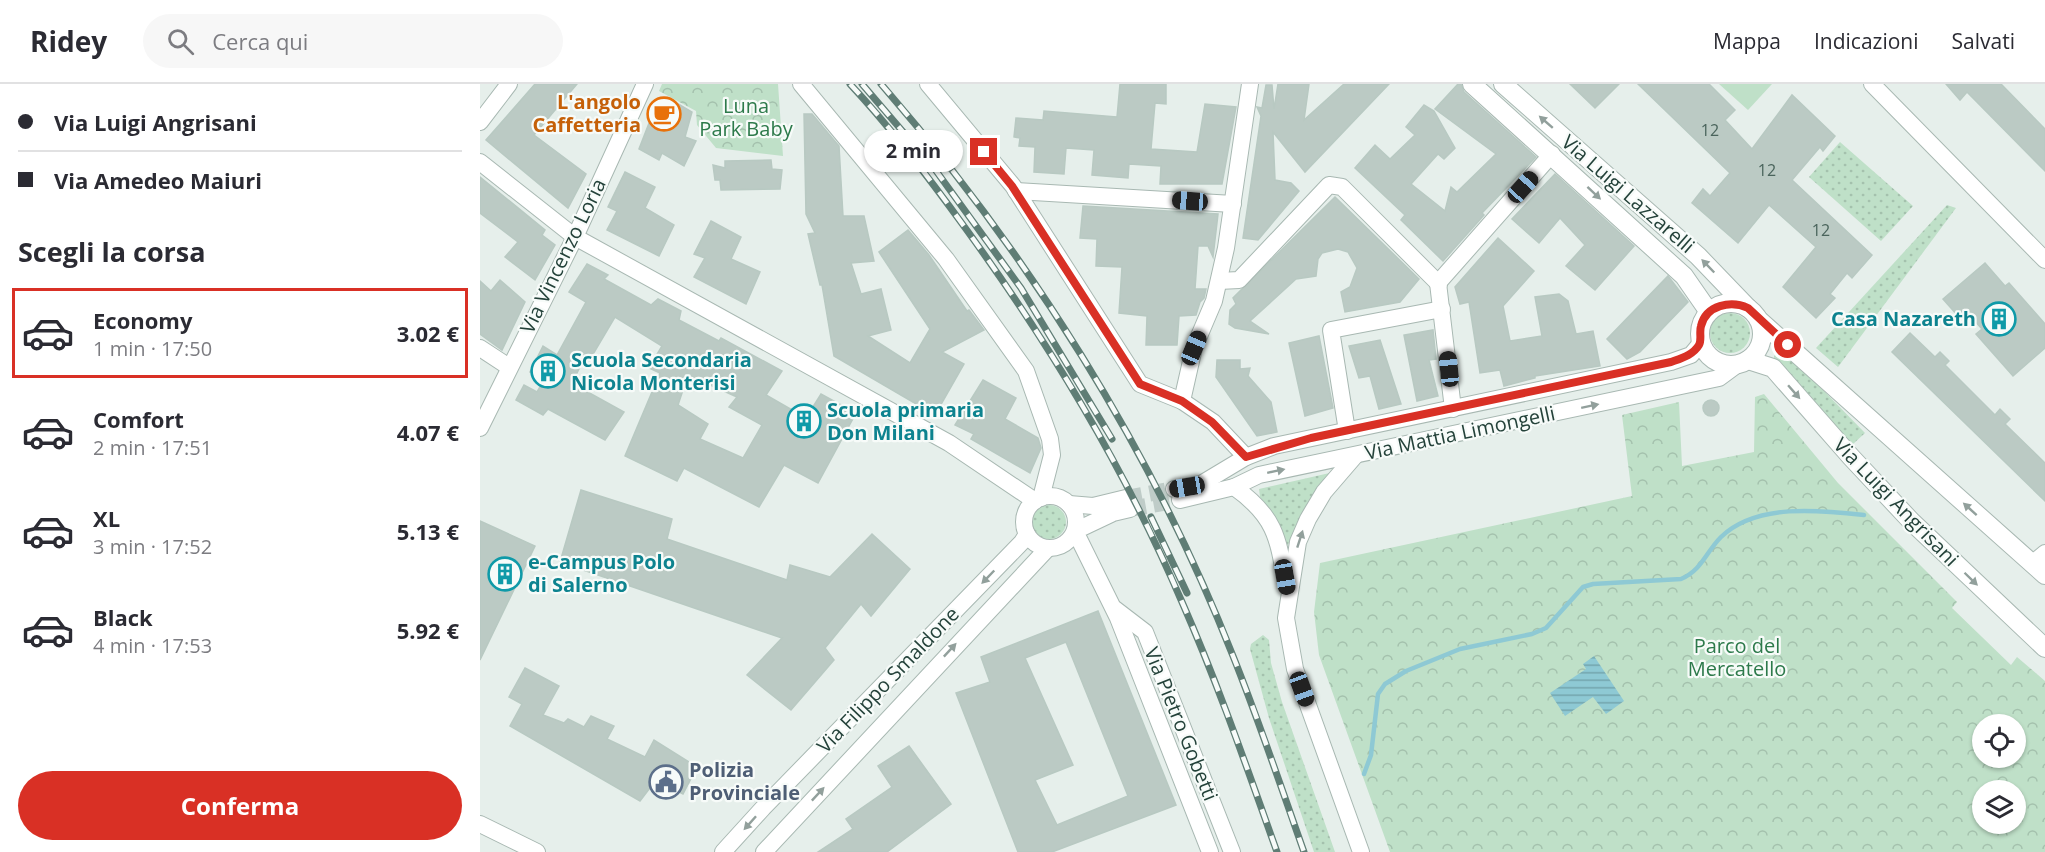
<!DOCTYPE html>
<html lang="it">
<head>
<meta charset="utf-8">
<style>
  :root { --surface:#fff; --page:#f7f7f7; --text:#2b2b33; --muted:#7c7c81; --line:#e1e1e2; --accent:#d93025 }
  body { margin:0; font-family:"Open Sans",sans-serif; background:var(--page); color:var(--text); height:100vh; display:flex; flex-direction:column; font-size:22px; white-space:nowrap }
  * { box-sizing:border-box; margin:0 }
  p { font-size:20px; color:var(--muted) }
  .icon { flex:none; width:33px; height:33px; fill:none; stroke:currentColor; stroke-width:2; stroke-linecap:round; stroke-linejoin:round }
  .map { position:relative; flex:1; overflow:hidden }
  .drawer { display:flex; flex-direction:column; background:var(--surface); width:480px }
  .drawer>* { flex:none }
  .guide { display:grid; align-content:center; height:132px; padding:0 18px; background:var(--surface) }
  .fabs { position:absolute; left:1492px; top:630px; display:grid; gap:12px }
  .fabs a { display:grid; place-items:center; width:54px; height:54px; border-radius:50%; background:var(--surface); box-shadow:0 2px 4px #0004; font-size:30px }
  .end { position:absolute; width:27px; height:27px; margin:-14px; border:8px solid #d93025; background:#fff; box-shadow:0 0 0 3px #fff }
  .from { border-radius:50% }
  .bubble { position:absolute; height:42px; border-radius:21px; background:var(--surface); box-shadow:0 2px 4px #0004; font-size:20px; font-weight:700; line-height:42px; text-align:center }
  .car { position:absolute; width:18px; height:36px; margin:-18px -9px; border-radius:8px; box-shadow:0 0 4px 2px #0007; background:linear-gradient(#222 24%,#8ab4d8 0 40%,#222 0 76%,#8ab4d8 0 86%,#222 0) }
  .guide b { display:flex; align-items:center; gap:21px; height:57px; font-size:22px }
  .guide b+b { border-top:2px solid var(--line) }
  .guide i { width:15px; height:15px; background:var(--text) }
  ul { padding:0; list-style:none }
  li { display:flex; align-items:center; gap:18px; height:90px; margin:0 12px 9px; padding:0 6px; border:3px solid transparent; border-radius:0px }
  li div { flex:1 }
  li b { display:block; font-size:22px }
  li em { font-style:normal; font-weight:700 }
  li.active { border-color:var(--accent) }
  li>.icon { width:54px; height:54px; stroke-width:1.5 }
  h2 { padding:0 18px; font-size:27px; line-height:72px }
  .primary-button { display:flex; gap:12px; margin-top:auto; padding:12px 18px }
  .primary-button a { flex:1; height:69px; border-radius:36px; background:var(--accent); color:#fff; font-size:24px; font-weight:700; line-height:69px; text-align:center }
  header { display:flex; align-items:center; gap:36px; box-sizing:border-box; height:84px; padding:0 30px; background:var(--surface); border-bottom:2px solid var(--line) }
  header strong { font-size:28px }
  nav { display:flex; gap:33px; margin-inline-start:auto; font-size:21px }
  .search { width:420px; height:54px; background:var(--page); display:flex; align-items:center; gap:15px; box-sizing:border-box; padding:0 21px; border-radius:33px; color:var(--muted); font-size:22px }
  main { display:flex; flex:1; min-height:0 }
  .map>svg:first-child { display:block }
  .grass { fill:url(#grass-dots) }
  .park { fill:url(#park-crowns); fill-rule:evenodd }
  .pitch { fill:#bfe0c8 }
  .water { fill:url(#water-rules) }
  .lines { fill:none; stroke-linecap:round; stroke-linejoin:round }
  .stream { stroke:#8ec9d4; stroke-width:4.5 }
  .building { fill:#bbcac4; stroke:#b8c9c2; stroke-width:1.5; fill-rule:evenodd }
  .minor-tunnel { stroke:#bfccc8; stroke-width:16; stroke-dasharray:16 8; stroke-linecap:butt }
  .minor-casing { stroke:#a8b8b2; stroke-width:18 }
  .tertiary-casing { stroke:#a8b8b2; stroke-width:20 }
  .minor { stroke:#fff; stroke-width:16 }
  .tertiary { stroke:#fff; stroke-width:18 }
  .rail-casing { stroke:#5f7d75; stroke-width:7 }
  .rail { stroke:#f7fbf9; stroke-width:4.5; stroke-dasharray:14; stroke-linecap:butt }
  .oneway { fill:#92a09c }
  .route { stroke:#d93025; stroke-width:8 }
  .labels { text-anchor:middle; stroke-width:4.5; stroke-linejoin:round; paint-order:stroke }
  .number-label { font-size:16px; fill:#4a645c }
  .food-label { font-size:20px; font-weight:bold; fill:#c56008; stroke:#f7fbf9; text-anchor:end }
  .park-label { font-size:20px; fill:#2d7a4b; stroke:#f7fbf9 }
  .street-label { font-size:20px; fill:#24423a; stroke:#f7fbf9 }
  .culture-label { font-size:20px; font-weight:bold; fill:#0d838f; stroke:#f7fbf9; text-anchor:start }
  .service-label { font-size:20px; font-weight:bold; fill:#4e5e75; stroke:#f7fbf9; text-anchor:start }
</style>
</head>
<body>
<header>
<strong>Ridey</strong>
<div class="search"><svg class="icon" aria-label="search" viewBox="0 0 24 24"><circle cx="10" cy="10" r="6"/><path d="M15 15l6 6"/></svg>Cerca qui</div>
<nav><a>Mappa</a><a>Indicazioni</a><a>Salvati</a></nav>
</header>
<main>
<section class="drawer">
<div class="guide">
<b><i class="from"></i>Via Luigi Angrisani</b>
<b><i></i>Via Amedeo Maiuri</b>
</div>
<h2>Scegli la corsa</h2>
<ul>
<li class="active"><svg class="icon" aria-label="car" viewBox="0 0 24 24"><path d="M5 17H2v-5l4-1 3-4h7l3 4 3 1v5h-3M9 17h6M6 11h13"/><circle cx="7" cy="17" r="2"/><circle cx="17" cy="17" r="2"/></svg><div><b>Economy</b><p>1 min · 17:50</p></div><em>3.02 €</em></li>
<li><svg class="icon" aria-label="car" viewBox="0 0 24 24"><path d="M5 17H2v-5l4-1 3-4h7l3 4 3 1v5h-3M9 17h6M6 11h13"/><circle cx="7" cy="17" r="2"/><circle cx="17" cy="17" r="2"/></svg><div><b>Comfort</b><p>2 min · 17:51</p></div><em>4.07 €</em></li>
<li><svg class="icon" aria-label="car" viewBox="0 0 24 24"><path d="M5 17H2v-5l4-1 3-4h7l3 4 3 1v5h-3M9 17h6M6 11h13"/><circle cx="7" cy="17" r="2"/><circle cx="17" cy="17" r="2"/></svg><div><b>XL</b><p>3 min · 17:52</p></div><em>5.13 €</em></li>
<li><svg class="icon" aria-label="car" viewBox="0 0 24 24"><path d="M5 17H2v-5l4-1 3-4h7l3 4 3 1v5h-3M9 17h6M6 11h13"/><circle cx="7" cy="17" r="2"/><circle cx="17" cy="17" r="2"/></svg><div><b>Black</b><p>4 min · 17:53</p></div><em>5.92 €</em></li>
</ul>
<div class="primary-button"><a>Conferma</a></div>
</section>
<div class="map">
<svg width="1565" height="768" viewBox="0 0 1565 768">
  <defs>
    <pattern id="grass-dots" width="8" height="8" patternUnits="userSpaceOnUse" patternTransform="scale(1.5)"><rect width="8" height="8" fill="#bfe0c8"/><path d="M2 2h.1M6 6h.1" fill="none" stroke="#a4c1ad" stroke-width="1.8" stroke-linecap="round"/></pattern>
    <pattern id="park-crowns" width="20" height="18" patternUnits="userSpaceOnUse" patternTransform="scale(1.5)"><rect width="20" height="18" fill="#bfe0c8"/><path d="M2 6a3 3 0 1 1 6 0M12 15a3 3 0 1 1 6 0" fill="none" stroke="#a4c1ad"/></pattern>
    <pattern id="water-rules" width="6" height="5" patternUnits="userSpaceOnUse" patternTransform="scale(1.5)"><rect width="6" height="5" fill="#8ec9d4"/><path d="M0 2.5h6" fill="none" stroke="#74a5ad"/></pattern>
  </defs>
  <rect width="100%" height="100%" fill="#e6efeb"/>
  <g class="grass">
    <path d="M1360 58 1433 122 1401 157 1329 93Z"/>
    <path d="M1467 121 1476 124 1358 283 1336 264Z"/>
    <circle cx="1250" cy="249" r="20"/>
    <path d="M1300 265 1305 267 1385 349 1372 361 1295 277 1294 272Z"/>
    <path d="M854 388 807 462 800 442 780 413 779 405Z"/>
    <circle cx="569" cy="438" r="17"/>
    <path d="M783 551 789 556 791 579 802 618 855 768H834L789 634 770 565 771 560Z"/>
  </g>
  <g class="park">
    <path d="M182 0H298L303 72 236 64 217 41 216 27 179 7Z"/>
    <path d="M1284 310 1358 399 1477 518 1472 524 1531 581 1537 573 1565 597V768H910L839 571 834 528 840 479 1152 412 1142 331 1199 318 1202 382 1274 368 1275 313ZM1503 640H1536V674H1503ZM1503 706H1536V740H1503Z"/>
  </g>
  <path class="pitch" d="M1239 0H1292L1268 26Z"/>
  <path class="water" d="M1114 572 1144 617 1126 630 1113 613 1085 632 1070 609 1106 585 1103 580Z"/>
  <g class="lines">
    <path class="stream" d="M884 690 891 671 898 610 905 600 926 587 980 565 1052 550 1066 544 1103 503 1113 500 1201 495C1222 486 1226 468 1241 453 1276 419 1340 426 1384 431"/>
  </g>
  <g class="building">
    <path d="M55 0H97L54 51 106 90 88 124 6 56Z"/>
    <path d="M640 0H686V20L675 19 671 65 717 68 725 20 756 23 742 100H680L681 82 649 80 648 94 612 91 614 66 586 64 584 90 554 88 555 63 539 62 540 54 534 53 536 34 563 36 564 27 637 33Z"/>
    <path d="M798 0H829L824 36 864 0H909L825 88 793 48 795 96 811 99 819 107 778 156 763 154 781 32 777 23 782 24 786 1H792L794 25Z"/>
    <path d="M978 0H981L984 8 1056 73 1002 129 1004 131 963 177 921 136 925 131 875 84 895 61 910 75 935 51 926 43 944 21 954 27 975 64 964 75 958 70 931 100 965 127 971 103 977 108 1016 70 955 25Z"/>
    <path d="M1090 0H1139L1115 24Z"/>
    <path d="M1158 0H1229L1255 26 1245 36 1272 65 1312 11 1355 52 1343 67 1340 63 1312 96 1392 171 1372 194 1367 189 1350 210 1355 214 1336 234 1303 203 1336 163 1289 121 1258 159 1212 119 1223 105 1230 112 1250 89Z"/>
    <path d="M1466 0H1521L1565 45V87L1487 8 1480 16Z"/>
    <path d="M188 14 212 28 205 53 216 57 204 82 182 69 179 76 159 65 173 29 179 33Z"/>
    <path d="M324 30H332L359 62 363 132H384L394 177 371 179 381 210 401 205 411 246 388 252 430 279 450 245 399 168 428 146 449 171 487 227 489 226 504 246 462 268 484 280 455 331 354 272 342 201H340L328 150 335 149 326 130Z"/>
    <path d="M291 76 292 85 302 86 300 105 241 106 240 96H235L233 81 245 84V77Z"/>
    <path d="M145 88 175 103 165 124 194 141 179 172 127 146 137 127 128 123Z"/>
    <path d="M1075 90 1154 162 1115 206 1086 182 1105 161 1080 134 1059 159 1032 135Z"/>
    <path d="M0 93 65 146 62 151 75 161 55 196 25 173 38 158 0 129Z"/>
    <path d="M855 113 939 195 920 218 865 228 861 208 870 203 877 184 868 168 858 165 842 169 838 175 836 192 816 195 770 237 789 250 755 244 749 240 750 226 756 220 753 214Z"/>
    <path d="M603 122 738 130 733 173 728 162H718L715 205H726L724 214 720 218 716 231 699 232 697 261H666L667 232 639 229 642 183 616 182 617 155 600 154Z"/>
    <path d="M231 137 261 153 251 175 280 188 266 220 214 193 225 174 214 170Z"/>
    <path d="M1018 154 1054 187 1023 222 1030 257 1062 252 1055 213 1079 210 1088 217 1096 250 1113 247 1120 282 1055 292V294L1024 302 1020 286 1000 289 989 218 980 220 975 203Z"/>
    <path d="M1505 179 1525 202 1529 199 1565 240V264L1533 292 1496 250 1502 245 1485 226 1478 232 1463 215Z"/>
    <path d="M107 180 128 191 124 195 171 221 178 215 201 227 199 236 239 257 241 254 302 287 286 311 326 334 341 310 376 329 338 399 304 381 279 423 204 384 197 397 145 372 180 289 169 284 182 262 135 233 112 272 107 269 93 297 95 301 144 328 125 356 68 325 63 331 36 316 44 301 57 308 63 298 50 288 63 262 77 271 106 218 89 208ZM208 291 257 313 249 323 282 341 263 374 220 355 228 340 198 321Z"/>
    <path d="M1188 192 1208 218 1160 268 1147 275 1127 255Z"/>
    <path d="M20 196 45 218 22 266 0 250V197L11 207Z"/>
    <path d="M953 246 956 275 949 276 958 312 937 317 924 251Z"/>
    <path d="M1430 249 1455 273 1460 268 1469 277 1465 281 1515 331 1520 325 1530 335 1525 340 1565 379V417L1412 268Z"/>
    <path d="M839 252 853 324 825 332 809 259Z"/>
    <path d="M900 256 921 320 899 325 890 292 879 294 869 262Z"/>
    <path d="M737 276H760V285L770 284 768 292 791 318 797 348 777 352 736 293Z"/>
    <path d="M503 296 536 314 525 335 558 354 561 364 550 389 491 355 494 350 475 341Z"/>
    <circle cx="1231" cy="324" r="8"/>
    <path d="M101 406 192 435 187 455 307 496 310 481 350 493 392 450 430 485 391 532 381 520 345 564 354 576 311 626 267 591 302 554 80 478Z"/>
    <path d="M0 437 55 462 0 576Z"/>
    <path d="M618 527 696 721 572 768H538L476 609 510 598 501 573ZM586 558 648 712 577 741 555 696 593 681 545 574Z"/>
    <path d="M45 584 79 602 63 631 84 639 88 635 104 643 111 632 134 642 127 655 165 673 174 656 217 683 203 710 176 696 160 717 30 642 42 620 29 613Z"/>
    <path d="M429 662 471 720 407 768H338L373 745 366 735 412 703 398 682Z"/>
  </g>
  <g class="lines">
    <g class="minor-tunnel">
      <path d="M646 414 694 405"/>
      <path d="M650 425 700 416"/>
    </g>
    <defs>
      <g id="minor">
        <path d="M321 0 466 175 546 287 570 355 572 371 561 414"/>
        <path d="M448 0 533 102 660 300 702 317 733 338 766 373"/>
        <path d="M1392 0 1565 176"/>
        <path d="M0 38 29 0"/>
        <path d="M0 78 95 153 469 359 555 417"/>
        <path d="M536 107 753 120"/>
        <path d="M739 197 759 196 849 101 862 103 959 200"/>
        <path d="M0 264 29 283"/>
        <path d="M702 317 714 264 734 217 746 164 770 0"/>
        <path d="M973 325 958 199 1072 70"/>
        <path d="M0 344 95 153 165 0"/>
        <path d="M867 347 851 246 962 225"/>
        <path d="M875 372 844 408 828 435 818 458 806 534 815 585 881 768"/>
        <path d="M754 403C795 432 798 453 806 500"/>
        <path d="M694 405 721 400 766 373 794 362 1191 278 1211 271 1221 259"/>
        <circle cx="570" cy="438" r="26"/>
        <path d="M700 416 754 403 779 391 1239 294 1258 280"/>
        <path d="M589 420 613 422 646 414"/>
        <path d="M650 425 633 429 595 447 638 534 730 768"/>
        <path d="M1552 480 1565 469"/>
        <path d="M635 525 665 548 752 768"/>
        <path d="M0 740 57 768"/>
        <path d="M243 768 283 724 542 458 547 450"/>
        <path d="M284 768 568 464"/>
      </g>
      <g id="tertiary">
        <path d="M992 0 1204 192 1229 228"/>
        <path d="M1023 0 1218 172 1268 224"/>
        <circle cx="1251" cy="250" r="31"/>
        <path d="M1279 236 1565 491"/>
        <path d="M1268 276 1293 284 1371 373 1431 437 1565 564"/>
      </g>
    </defs>
    <use href="#minor" class="minor-casing"/>
    <use href="#tertiary" class="tertiary-casing"/>
    <use href="#minor" class="minor"/>
    <use href="#tertiary" class="tertiary"/>
    <defs>
      <g id="rail">
        <path d="M370 0C413 46 450 95 486 145 571 262 645 385 702 518 738 600 767 684 797 768"/>
        <path d="M382 0 454 84 541 204 632 355"/>
        <path d="M401 0C548 169 671 364 753 572 779 637 801 703 824 768"/>
        <path d="M671 433 707 509"/>
      </g>
    </defs>
    <use href="#rail" class="rail-casing"/>
    <use href="#rail" class="rail"/>
  </g>
  <defs><path id="oneway-solid" d="M-6-.8H1V-3.2L6.5 0L1 3.2V.8H-6Z" transform="scale(1.5)"/></defs>
  <g class="oneway">
    <use href="#oneway-solid" transform="translate(1066 38) rotate(-139)"/>
    <use href="#oneway-solid" transform="translate(1114 109) rotate(43)"/>
    <use href="#oneway-solid" transform="translate(1228 182) rotate(-134)"/>
    <use href="#oneway-solid" transform="translate(1314 308) rotate(49)"/>
    <use href="#oneway-solid" transform="translate(1110 322) rotate(-12)"/>
    <use href="#oneway-solid" transform="translate(796 387) rotate(-12)"/>
    <use href="#oneway-solid" transform="translate(1490 425) rotate(-138)"/>
    <use href="#oneway-solid" transform="translate(820 455) rotate(-72)"/>
    <use href="#oneway-solid" transform="translate(508 493) rotate(134)"/>
    <use href="#oneway-solid" transform="translate(1491 495) rotate(44)"/>
    <use href="#oneway-solid" transform="translate(470 566) rotate(-47)"/>
    <use href="#oneway-solid" transform="translate(338 710) rotate(-47)"/>
    <use href="#oneway-solid" transform="translate(270 739) rotate(132)"/>
  </g>
  <g class="lines">
    <path class="route" d="M504 68 532 102 660 300 702 317 732 338 766 373 831 354 1191 278C1202 274 1213 271 1219 261 1222 256 1219 248 1221 242 1226 221 1251 216 1268 224L1308 261"/>
  </g>
  <defs>
    <symbol id="cafe-ring" viewBox="-11 -11 22 22"><circle r="9.5" fill="#f7fbf9" stroke="#e8710a" stroke-width="1.5"/><path d="M-5.5-4.5H6V0H3Q3 3.5 0 3.5H-2.5Q-5.5 3.5-5.5 0ZM3-3.2v2h1.7v-2ZM-6 4.5H4V6H-6Z" fill="#e8710a"/></symbol>
    <symbol id="building-ring" viewBox="-11 -11 22 22"><circle r="9.5" fill="#f7fbf9" stroke="#0f9aa8" stroke-width="1.5"/><path d="M-4-6H4V6H1V3H-1V6H-4ZM-2.5-4.3h1.7v1.8h-1.7ZM.8-4.3h1.7v1.8H.8ZM-2.5-1h1.7V.8h-1.7ZM.8-1h1.7V.8H.8Z" fill="#0f9aa8"/></symbol>
    <symbol id="civic-ring" viewBox="-11 -11 22 22"><circle r="9.5" fill="#f7fbf9" stroke="#5c6f8a" stroke-width="1.5"/><path d="M-.6-6.5H3V-4.5H.6V-3L4-1V1h2V6H-6V1h2V-1L-.6-3ZM-1.2 2.5V6h2.4V2.5Z" fill="#5c6f8a"/></symbol>
  </defs>
  <g fill-rule="evenodd">
    <use href="#cafe-ring" x="165" y="11" width="38" height="38"/>
    <use href="#building-ring" x="1500" y="216" width="38" height="38"/>
    <use href="#building-ring" x="49" y="268" width="38" height="38"/>
    <use href="#building-ring" x="305" y="318" width="38" height="38"/>
    <use href="#building-ring" x="6" y="471" width="38" height="38"/>
    <use href="#civic-ring" x="167" y="679" width="38" height="38"/>
  </g>
  <g class="labels">
    <g class="number-label">
      <text x="1230" y="52">12</text>
      <text x="1287" y="92">12</text>
      <text x="1341" y="152">12</text>
    </g>
    <g class="food-label">
      <text x="161" y="25">L'angolo<tspan x="161" dy="23">Caffetteria</tspan></text>
    </g>
    <g class="park-label">
      <text x="266" y="29">Luna<tspan x="266" dy="23">Park Baby</tspan></text>
      <text x="1257" y="569">Parco del<tspan x="1257" dy="23">Mercatello</tspan></text>
    </g>
    <g class="street-label">
      <text transform="translate(1148 110) rotate(41)" y="7">Via Luigi Lazzarelli</text>
      <text transform="translate(83 172) rotate(-64)" y="7">Via Vincenzo Loria</text>
      <text transform="translate(980 349) rotate(-12)" y="7">Via Mattia Limongelli</text>
      <text transform="translate(1416 418) rotate(46)" y="7">Via Luigi Angrisani</text>
      <text transform="translate(408 596) rotate(-46)" y="7">Via Filippo Smaldone</text>
      <text transform="translate(701 640) rotate(68)" y="7">Via Pietro Gobetti</text>
    </g>
    <g class="culture-label">
      <text x="1496" y="242" text-anchor="end">Casa Nazareth</text>
      <text x="91" y="283">Scuola Secondaria<tspan x="91" dy="23">Nicola Monterisi</tspan></text>
      <text x="347" y="333">Scuola primaria<tspan x="347" dy="23">Don Milani</tspan></text>
      <text x="48" y="485">e-Campus Polo<tspan x="48" dy="23">di Salerno</tspan></text>
    </g>
    <g class="service-label">
      <text x="209" y="693">Polizia<tspan x="209" dy="23">Provinciale</tspan></text>
    </g>
  </g>
</svg>
<div class="fabs">
<a><svg class="icon" aria-label="locate" viewBox="0 0 24 24"><circle cx="12" cy="12" r="6"/><path d="M12 2v4M12 18v4M2 12h4M18 12h4"/></svg></a>
<a><svg class="icon" aria-label="layers" viewBox="0 0 24 24"><path d="M12 4l9 5-9 5-9-5zM3 14l9 5 9-5"/></svg></a>
</div>
<i class="end from" style="left:1308px;top:261px"></i>
<i class="end" style="left:504px;top:68px"></i>
<div class="bubble" style="left:384px;top:46px;width:99px">2 min</div>
<i class="car" style="left:1043px;top:103px;rotate:42deg"></i>
<i class="car" style="left:710px;top:117px;rotate:274deg"></i>
<i class="car" style="left:714px;top:264px;rotate:23deg"></i>
<i class="car" style="left:969px;top:285px;rotate:354deg"></i>
<i class="car" style="left:707px;top:403px;rotate:260deg"></i>
<i class="car" style="left:805px;top:493px;rotate:170deg"></i>
<i class="car" style="left:822px;top:605px;rotate:160deg"></i>
</div>
</main>
</body>
</html>
